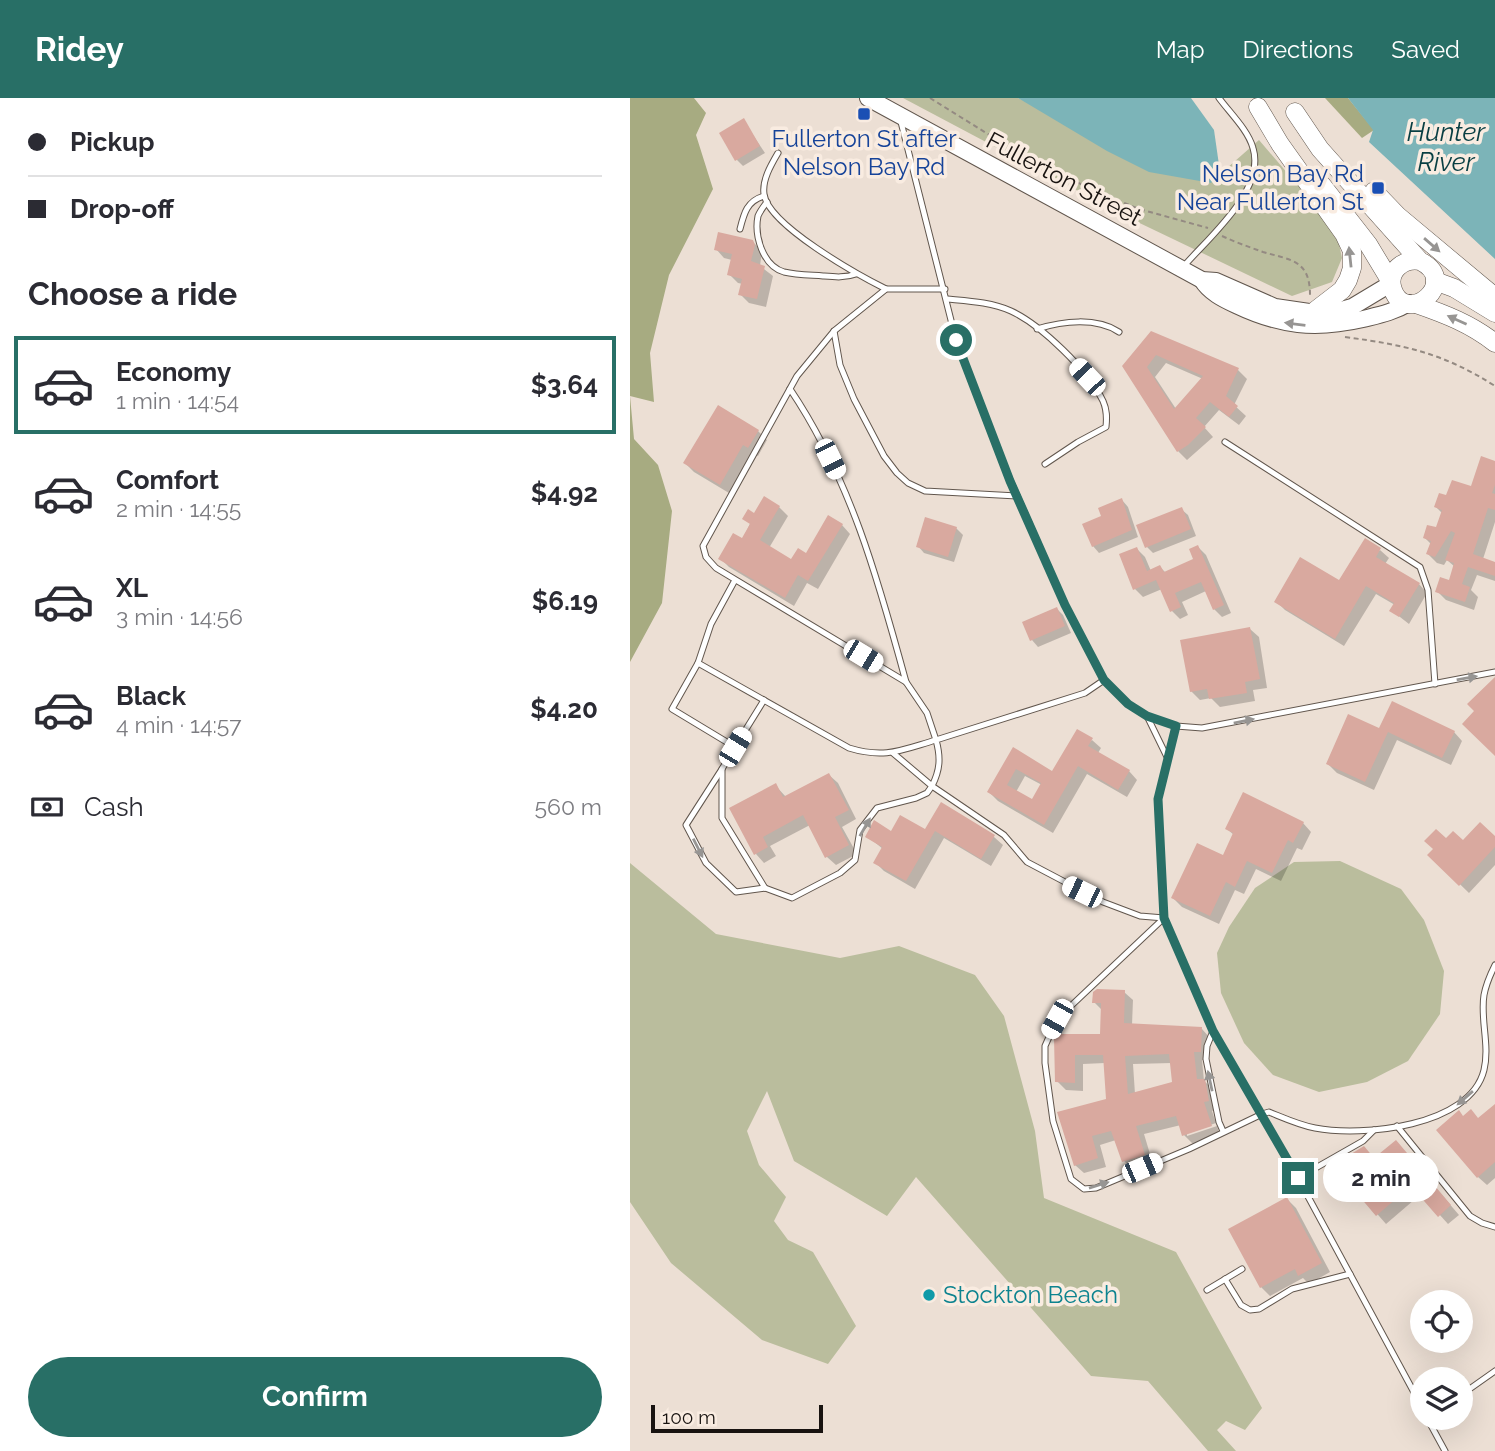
<!DOCTYPE html>
<html lang="en">
<head>
<meta charset="utf-8">
<style>
  :root { --surface:#fff; --page:#f2f2f3; --text:#2b2b33; --muted:#7c7c81; --line:#e1e1e2; --accent:#286f66 }
  body { margin:0; font-family:Raleway,sans-serif; background:var(--page); color:var(--text); height:100vh; display:flex; flex-direction:column; font-size:26px; white-space:nowrap }
  * { box-sizing:border-box; margin:0 }
  p { font-size:23px; color:var(--muted) }
  .icon { flex:none; width:38px; height:38px; fill:none; stroke:currentColor; stroke-width:2; stroke-linecap:round; stroke-linejoin:round }
  .map { position:relative; flex:1; overflow:hidden }
  .details { display:flex; flex-direction:column; background:var(--surface); width:630px }
  .details>* { flex:none }
  .hud { display:grid; align-content:center; height:154px; padding:0 28px; background:var(--surface) }
  .controls { position:absolute; left:780px; top:1192px; display:grid; gap:14px }
  .controls a { display:grid; place-items:center; width:63px; height:63px; border-radius:50%; background:var(--surface); box-shadow:0 7px 28px #0002; font-size:35px }
  .scale { position:absolute; left:21px; bottom:18px; width:172px; box-sizing:border-box; padding-left:7px; border:4px solid #181310; border-top:0; font-size:19px; line-height:24px; white-space:nowrap; color:#181310; -webkit-text-stroke:5px #f9ece1; paint-order:stroke }
  .end { position:absolute; width:32px; height:32px; margin:-16px; border:9px solid #286f66; background:#fff; box-shadow:0 0 0 4px #fff }
  .from { border-radius:50% }
  .bubble { position:absolute; height:49px; border-radius:24px; background:var(--surface); box-shadow:0 7px 28px #0002; font-size:23px; font-weight:700; line-height:49px; text-align:center }
  .car { position:absolute; width:21px; height:42px; margin:-21px -10px; border-radius:9px; box-shadow:0 0 5px 2px #0007; background:linear-gradient(#fff 24%,#345 0 40%,#fff 0 76%,#345 0 86%,#fff 0) }
  .hud b { display:flex; align-items:center; gap:24px; height:66px; font-size:26px }
  .hud b+b { border-top:2px solid var(--line) }
  .hud i { width:18px; height:18px; background:var(--text) }
  ul { padding:0; list-style:none }
  li { display:flex; align-items:center; gap:21px; height:98px; margin:0 14px 10px; padding:0 14px; border:4px solid transparent; border-radius:0px }
  li div { flex:1 }
  li b { display:block; font-size:26px }
  li em { font-style:normal; font-weight:700 }
  li.selected { border-color:var(--accent) }
  li>.icon { width:63px; height:63px; stroke-width:1.5 }
  h2 { padding:0 28px; font-size:32px; line-height:84px }
  .pay { display:flex; align-items:center; gap:18px; height:77px; padding:0 28px; font-size:26px }
  .pay p { margin-inline-start:auto }
  .cta { display:flex; gap:14px; margin-top:auto; padding:14px 28px }
  .cta a { flex:1; height:80px; border-radius:42px; background:var(--accent); color:#fff; font-size:28px; font-weight:700; line-height:80px; text-align:center }
  header { display:flex; align-items:center; gap:42px; box-sizing:border-box; height:98px; padding:0 35px; background:var(--accent); color:#fff }
  header strong { font-size:33px }
  nav { display:flex; gap:38px; margin-inline-start:auto; font-size:24px }
  main { display:flex; flex:1; min-height:0 }
  .map>svg:first-child { display:block }
  .green { fill:#babd9d }
  .forest { fill:#a7ab81 }
  .water { fill:#7cb4b8 }
  .shadow { fill:#0003; fill-rule:evenodd }
  .building { fill:#d9a99f; fill-rule:evenodd }
  .lines { fill:none; stroke-linecap:round; stroke-linejoin:round }
  .lane-casing { stroke:#61564d; stroke-width:7 }
  .secondary-casing { stroke:#61564d; stroke-width:18 }
  .primary-casing { stroke:#61564d; stroke-width:19 }
  .path { stroke:#948a82; stroke-width:2; stroke-dasharray:5 3.5; stroke-linecap:butt }
  .lane { stroke:#fff; stroke-width:5 }
  .secondary { stroke:#fff; stroke-width:16 }
  .primary { stroke:#fff; stroke-width:18 }
  .oneway { fill:#979593 }
  .route { stroke:#286f66; stroke-width:9 }
  .transit-dot { fill:#1a4fb4; stroke:#f9ece1; stroke-width:2.5 }
  .culture-dot { fill:#0f9aa8; stroke:#f9ece1; stroke-width:2.5 }
  .labels { text-anchor:middle; stroke-width:7; stroke-linejoin:round; paint-order:stroke }
  .transit-label { font-size:24px; fill:#164399; stroke:#f9ece1 }
  .street-label { font-size:24px; fill:#181310; stroke:#f9ece1 }
  .culture-label { font-size:24px; fill:#0d838f; stroke:#f9ece1; text-anchor:start }
  .water-label { font-size:26px; font-style:italic; fill:#093f43; stroke:#f9ece1 }
</style>
</head>
<body>
<header>
<strong>Ridey</strong>
<nav><a>Map</a><a>Directions</a><a>Saved</a></nav>
</header>
<main>
<section class="details">
<div class="hud">
<b><i class="from"></i>Pickup</b>
<b><i></i>Drop-off</b>
</div>
<h2>Choose a ride</h2>
<ul>
<li class="selected"><svg class="icon" aria-label="car" viewBox="0 0 24 24"><path d="M5 17H2v-5l4-1 3-4h7l3 4 3 1v5h-3M9 17h6M6 11h13"/><circle cx="7" cy="17" r="2"/><circle cx="17" cy="17" r="2"/></svg><div><b>Economy</b><p>1 min · 14:54</p></div><em>$3.64</em></li>
<li><svg class="icon" aria-label="car" viewBox="0 0 24 24"><path d="M5 17H2v-5l4-1 3-4h7l3 4 3 1v5h-3M9 17h6M6 11h13"/><circle cx="7" cy="17" r="2"/><circle cx="17" cy="17" r="2"/></svg><div><b>Comfort</b><p>2 min · 14:55</p></div><em>$4.92</em></li>
<li><svg class="icon" aria-label="car" viewBox="0 0 24 24"><path d="M5 17H2v-5l4-1 3-4h7l3 4 3 1v5h-3M9 17h6M6 11h13"/><circle cx="7" cy="17" r="2"/><circle cx="17" cy="17" r="2"/></svg><div><b>XL</b><p>3 min · 14:56</p></div><em>$6.19</em></li>
<li><svg class="icon" aria-label="car" viewBox="0 0 24 24"><path d="M5 17H2v-5l4-1 3-4h7l3 4 3 1v5h-3M9 17h6M6 11h13"/><circle cx="7" cy="17" r="2"/><circle cx="17" cy="17" r="2"/></svg><div><b>Black</b><p>4 min · 14:57</p></div><em>$4.20</em></li>
</ul>
<div class="pay"><svg class="icon" aria-label="cash" viewBox="0 0 24 24"><path d="M3 7h18v10H3z"/><circle cx="12" cy="12" r="2"/></svg>Cash<p>560 m</p></div>
<div class="cta"><a>Confirm</a></div>
</section>
<div class="map">
<svg width="865" height="1353" viewBox="0 0 865 1353">
  <rect width="100%" height="100%" fill="#ecdfd4"/>
  <g class="green">
    <path d="M273 0H388L580 85 629 42 706 132 712 160 702 184 662 198 497 119Z"/>
    <path d="M710 763 771 791 794 822 814 873 810 916 778 963 737 984 689 994 643 977 614 945 591 895 587 855 599 829 625 790 664 764Z"/>
    <path d="M0 765 86 836 210 860 269 848 345 877 374 918 405 1033 414 1100 546 1154 632 1310 615 1332 596 1323 587 1332 606 1353H578L518 1283 461 1278 286 1079 257 1118 164 1063 137 993 117 1033 129 1067 156 1099 144 1123 158 1142 183 1154 226 1228 198 1266 132 1242 41 1165 0 1104Z"/>
  </g>
  <g class="forest">
    <path d="M0 0H64L76 15 66 37 83 91 39 177 20 255 24 304 0 298 4 341 28 367 42 413 32 505 0 564Z"/>
    <path d="M695 0H718L744 32 732 40Z"/>
  </g>
  <g class="water">
    <path d="M388 0H561L584 32 590 74 581 85 519 74 477 53Z"/>
    <path d="M718 0H865V161L739 44 743 32Z"/>
  </g>
  <g class="shadow">
    <path d="M113 22 135 55 113 68 107 62Z"/>
    <path d="M123 144 132 153 130 168 143 178 136 209 119 205 110 196 113 186 108 185 99 176 102 162 94 160 86 151Z"/>
    <path d="M521 235 608 272 617 281 604 307 616 318 609 327 589 312 574 329 583 339 557 362 548 353 494 268ZM536 265 573 281 546 311 525 279Z"/>
    <path d="M88 310 128 333 137 342 128 358 122 355 99 395 64 374 55 365Z"/>
    <path d="M852 360 865 365V424L853 461 865 466V483L847 477 841 492 848 499 844 512 816 502 807 493 820 484 825 469 817 462 814 467 807 465 798 456 802 447 795 440 807 431 812 415 806 409 818 399 842 390Z"/>
    <path d="M492 402 498 409 508 439 469 455 463 448 473 419Z"/>
    <path d="M149 409 158 418 139 450 162 464 176 457 212 427 220 436 188 491 177 485 164 508 99 469 90 460 112 443 124 417Z"/>
    <path d="M551 411 558 417 566 438 523 455 517 449Z"/>
    <path d="M326 430 333 437 324 464 294 455 288 448Z"/>
    <path d="M568 449 576 457 601 515 592 519 584 511 576 493 552 504 558 517 550 521 542 513 532 491 513 499 505 491 507 451 515 459 521 473 530 469 536 475 565 462Z"/>
    <path d="M750 452 759 460 755 466 789 486 797 495 779 526 761 512 765 507 746 496 714 548 655 512 646 503 710 485Z"/>
    <path d="M427 511 433 517 441 535 408 549 402 542 394 524Z"/>
    <path d="M620 531 629 539 637 590 623 592 625 603 590 609 581 600 570 602 561 593Z"/>
    <path d="M750 632 824 634 832 643 821 667 767 642 744 692 707 675 698 666Z"/>
    <path d="M462 642 471 650 468 655 499 673 507 682 497 699 457 676 423 735 368 703 359 694 383 652 423 675ZM395 678 412 687 402 703 386 694Z"/>
    <path d="M199 677 208 685 226 721 212 729 227 756 206 767 197 759 180 727 140 748 146 758 134 765 126 756 145 687 156 699Z"/>
    <path d="M312 706 364 739 373 747 361 768 314 740 285 791 254 773 245 764 253 751 237 738 296 734Z"/>
    <path d="M673 725 681 734 672 752 667 750 651 783 626 771 614 796 605 792 589 826 552 809 543 800 594 759 604 737 597 731Z"/>
    <path d="M850 726 865 740V767L839 795 800 757 816 743 833 744Z"/>
    <path d="M494 894 503 902 502 927 572 931 580 940 579 962H572L574 983 583 991 587 1011 582 1013 586 1025 557 1035V1038L587 1028 590 1037 563 1046 554 1037 551 1027 514 1036 523 1066 503 1071 494 1063 486 1042 470 1047 476 1069 454 1075 445 1067 478 1002 475 965 453 966V993L436 992 427 983 428 938H472L473 913 464 904ZM542 965 544 985 505 996 503 966Z"/>
    <path d="M865 1008V1080L857 1087 848 1079 834 1020 849 1022Z"/>
    <path d="M774 1053 829 1117 818 1126 791 1096 756 1126 715 1079 724 1071Z"/>
    <path d="M657 1101 666 1110 700 1174 679 1186 673 1180 640 1198 631 1189Z"/>
  </g>
  <g class="building">
    <path d="M114 20 130 48 105 63 89 35Z"/>
    <path d="M88 134 123 142 125 147 121 163 135 168 127 201 108 197 112 181 97 177 102 156 84 152Z"/>
    <path d="M521 233 609 270 596 298 608 308 599 319 580 304 566 320 576 329 558 347 547 354 492 268ZM526 257 573 278 544 311 517 269Z"/>
    <path d="M88 307 129 332 118 350 113 347 90 387 53 365Z"/>
    <path d="M851 358 865 363V387L862 395 865 396V412L858 410 843 456 865 464V478L838 469 832 486 840 489 835 504 805 494 810 479 819 482 824 465 815 462 825 435 821 433 805 459 796 456 801 443 793 440 797 427 806 429 812 412 804 409 809 395 816 397 822 382 841 388Z"/>
    <path d="M134 398 150 408 130 442 161 461 168 450 176 455 198 417 213 426 178 483 168 477 155 500 88 461 103 435 112 440 120 426 112 421 118 411 124 415Z"/>
    <path d="M492 400 502 432 462 449 452 426 471 418 468 410Z"/>
    <path d="M552 409 561 431 515 450 506 427Z"/>
    <path d="M295 419 327 429 318 459 286 449Z"/>
    <path d="M735 440 751 450 746 459 790 485 769 519 759 513 764 505 736 488 705 541 644 504 670 459 709 482Z"/>
    <path d="M568 447 594 507 583 512 571 484 545 495 551 509 540 514 526 482 503 492 489 456 507 449 517 473 530 467 534 474 563 461 559 451Z"/>
    <path d="M427 509 435 528 400 543 392 524Z"/>
    <path d="M620 529 630 581 615 584 617 595 579 601 577 591 560 594 550 542Z"/>
    <path d="M865 579V658L832 626 844 613 837 606Z"/>
    <path d="M762 603 825 633 812 660 758 634 735 684 696 666 718 616 749 630Z"/>
    <path d="M447 631 463 640 458 648 500 672 488 692 448 668 414 727 357 694 383 649 422 673ZM386 671 411 685 402 701 377 687Z"/>
    <path d="M199 675 219 712 205 719 219 747 195 760 173 717 133 739 138 749 124 757 99 710 146 685 153 699Z"/>
    <path d="M613 694 674 724 663 745 658 742 642 775 617 763 605 789 596 784 580 818 541 800 567 745 593 757 603 735 595 731Z"/>
    <path d="M311 704 365 737 351 761 305 733 276 783 243 765 252 749 235 739 244 722 261 733 270 717 295 731Z"/>
    <path d="M850 724 865 738V749L829 788 797 757 803 751 794 743 806 731 816 740 823 733 833 742Z"/>
    <path d="M467 891 495 892 494 925 572 929 571 954H564L567 981H575L579 1003 574 1004 582 1028 552 1038 546 1018 506 1028 515 1057 492 1064 481 1033 462 1038 468 1060 444 1068 427 1014 476 1001 473 957H445V985L425 984 424 940 426 936H470L471 905H462L463 894ZM539 956 542 984 498 996 495 958Z"/>
    <path d="M865 1006V1064L847 1080 806 1032 829 1012 833 1018 841 1011 848 1020Z"/>
    <path d="M766 1042 821 1107 808 1119 781 1088 746 1118 713 1079 722 1071 714 1062 721 1056 734 1048 744 1060Z"/>
    <path d="M657 1099 692 1165 668 1178 665 1171 630 1190 598 1131Z"/>
  </g>
  <g class="lines">
    <defs>
      <g id="lane">
        <path d="M271 24 326 242 374 368 435 507 474 582 498 606 517 618 546 628 572 630 865 574"/>
        <path d="M148 55C141 67 132 82 134 96 138 127 228 177 256 191"/>
        <path d="M137 104C134 108 130 113 128 118 124 138 133 168 154 174 167 177 181 177 193 178 205 179 215 180 226 176"/>
        <path d="M110 131C114 115 117 103 134 98"/>
        <path d="M554 168C578 140 636 92 623 50 618 32 600 15 589 0"/>
        <path d="M317 201C338 203 361 204 381 213 411 227 458 272 473 303 477 312 477 319 476 329L448 344 415 366"/>
        <path d="M407 231C433 223 466 219 489 234"/>
        <path d="M204 233 210 267 224 301 254 358 267 375 278 385 295 393 387 398"/>
        <path d="M160 291C220 380 248 481 276 584"/>
        <path d="M595 344 790 469 798 492 805 586"/>
        <path d="M105 482 81 526 68 565 219 650C255 661 271 652 306 642L297 615 276 584 86 470 76 459 73 448 167 278 204 233 256 191H315"/>
        <path d="M68 565 42 611 105 649 92 671V720L135 790"/>
        <path d="M474 582 455 595 306 642C311 660 310 672 302 688L374 737 397 764 473 804 510 818 534 820"/>
        <path d="M517 618 538 661"/>
        <path d="M546 628 528 701 534 820 583 933 668 1080 793 1311"/>
        <path d="M105 649 134 602"/>
        <path d="M92 671 56 727 76 765 106 794 135 790 162 800 210 775 225 762 230 732 247 710 286 700 297 695 302 688 263 655"/>
        <path d="M534 820 427 921 415 948V965L423 1023 441 1081 454 1091 466 1090 559 1051 632 1016 639 1014C654 1020 669 1027 685 1030 732 1039 840 1029 854 972 860 947 850 921 854 897 856 886 860 877 865 867"/>
        <path d="M583 933 577 948 576 961 589 1024 593 1033"/>
        <path d="M767 1028 840 1118 852 1125 865 1129"/>
        <path d="M668 1080 733 1043 744 1032"/>
        <path d="M595 1181 611 1207 620 1212 629 1211 662 1191 720 1176"/>
        <path d="M577 1192 612 1171"/>
        <path d="M831 1297 865 1273"/>
        <path d="M797 1320 815 1353"/>
      </g>
      <g id="secondary">
        <path d="M238 0 572 182 586 183 645 209 679 214 708 213 722 209 762 185"/>
        <path d="M572 182C579 194 593 201 606 207 650 228 685 232 733 221 749 217 764 214 779 205"/>
      </g>
      <g id="primary">
        <path d="M628 9 650 46 714 136 722 153V170L718 182 712 192 686 212"/>
        <path d="M665 14 690 51 790 163C832 184 776 229 763 192 756 173 774 160 790 163"/>
        <path d="M692 87 738 146 761 184"/>
        <path d="M744 93 768 118 865 199"/>
        <path d="M805 183 824 190 865 215"/>
        <path d="M786 206C815 216 841 226 865 245"/>
      </g>
    </defs>
    <use href="#lane" class="lane-casing"/>
    <use href="#secondary" class="secondary-casing"/>
    <use href="#primary" class="primary-casing"/>
    <g class="path">
      <path d="M300 0 361 38 458 90 509 111 578 130"/>
      <path d="M592 138C605 144 619 149 633 154 661 162 680 162 680 197"/>
      <path d="M715 239C775 247 813 255 865 288"/>
    </g>
    <use href="#lane" class="lane"/>
    <use href="#secondary" class="secondary"/>
    <use href="#primary" class="primary"/>
  </g>
  <defs><path id="oneway-solid" d="M-6-.8H1V-3.2L6.5 0L1 3.2V.8H-6Z" transform="scale(1.75)"/></defs>
  <g class="oneway">
    <use href="#oneway-solid" transform="translate(802 147) rotate(41)"/>
    <use href="#oneway-solid" transform="translate(720 159) rotate(-96)"/>
    <use href="#oneway-solid" transform="translate(827 222) rotate(-156)"/>
    <use href="#oneway-solid" transform="translate(665 226) rotate(-173)"/>
    <use href="#oneway-solid" transform="translate(837 580) rotate(-10)"/>
    <use href="#oneway-solid" transform="translate(614 623) rotate(-11)"/>
    <use href="#oneway-solid" transform="translate(235 729) rotate(-60)"/>
    <use href="#oneway-solid" transform="translate(68 750) rotate(63)"/>
    <use href="#oneway-solid" transform="translate(580 983) rotate(-102)"/>
    <use href="#oneway-solid" transform="translate(835 1000) rotate(139)"/>
    <use href="#oneway-solid" transform="translate(469 1087) rotate(-17)"/>
  </g>
  <g class="lines">
    <path class="route" d="M326 242 380 383 435 507 474 582 498 606 517 618 546 628 528 701 534 820 583 933 668 1080"/>
  </g>
  <g class="transit-dot">
    <rect x="227" y="9" width="14" height="14" rx="3.5"/>
    <rect x="741" y="83" width="14" height="14" rx="3.5"/>
  </g>
  <circle class="culture-dot" cx="299" cy="1197" r="7"/>
  <g class="labels">
    <g class="transit-label">
      <text x="234" y="49">Fullerton St after<tspan x="234" dy="28">Nelson Bay Rd</tspan></text>
      <text x="734" y="84" text-anchor="end">Nelson Bay Rd<tspan x="734" dy="28">Near Fullerton St</tspan></text>
    </g>
    <g class="street-label">
      <text transform="translate(434 81) rotate(28)" y="8">Fullerton Street</text>
    </g>
    <g class="culture-label">
      <text x="313" y="1205">Stockton Beach</text>
    </g>
    <g class="water-label">
      <text x="816" y="43">Hunter<tspan x="816" dy="30">River</tspan></text>
    </g>
  </g>
</svg>
<div class="controls">
<a><svg class="icon" aria-label="locate" viewBox="0 0 24 24"><circle cx="12" cy="12" r="6"/><path d="M12 2v4M12 18v4M2 12h4M18 12h4"/></svg></a>
<a><svg class="icon" aria-label="layers" viewBox="0 0 24 24"><path d="M12 4l9 5-9 5-9-5zM3 14l9 5 9-5"/></svg></a>
</div>
<div class="scale">100 m</div>
<i class="end from" style="left:326px;top:242px"></i>
<i class="end" style="left:668px;top:1080px"></i>
<div class="bubble" style="left:693px;top:1055px;width:116px">2 min</div>
<i class="car" style="left:457px;top:279px;rotate:317deg"></i>
<i class="car" style="left:200px;top:361px;rotate:154deg"></i>
<i class="car" style="left:233px;top:558px;rotate:121deg"></i>
<i class="car" style="left:105px;top:649px;rotate:31deg"></i>
<i class="car" style="left:452px;top:794px;rotate:296deg"></i>
<i class="car" style="left:427px;top:921px;rotate:209deg"></i>
<i class="car" style="left:512px;top:1070px;rotate:67deg"></i>
</div>
</main>
</body>
</html>
